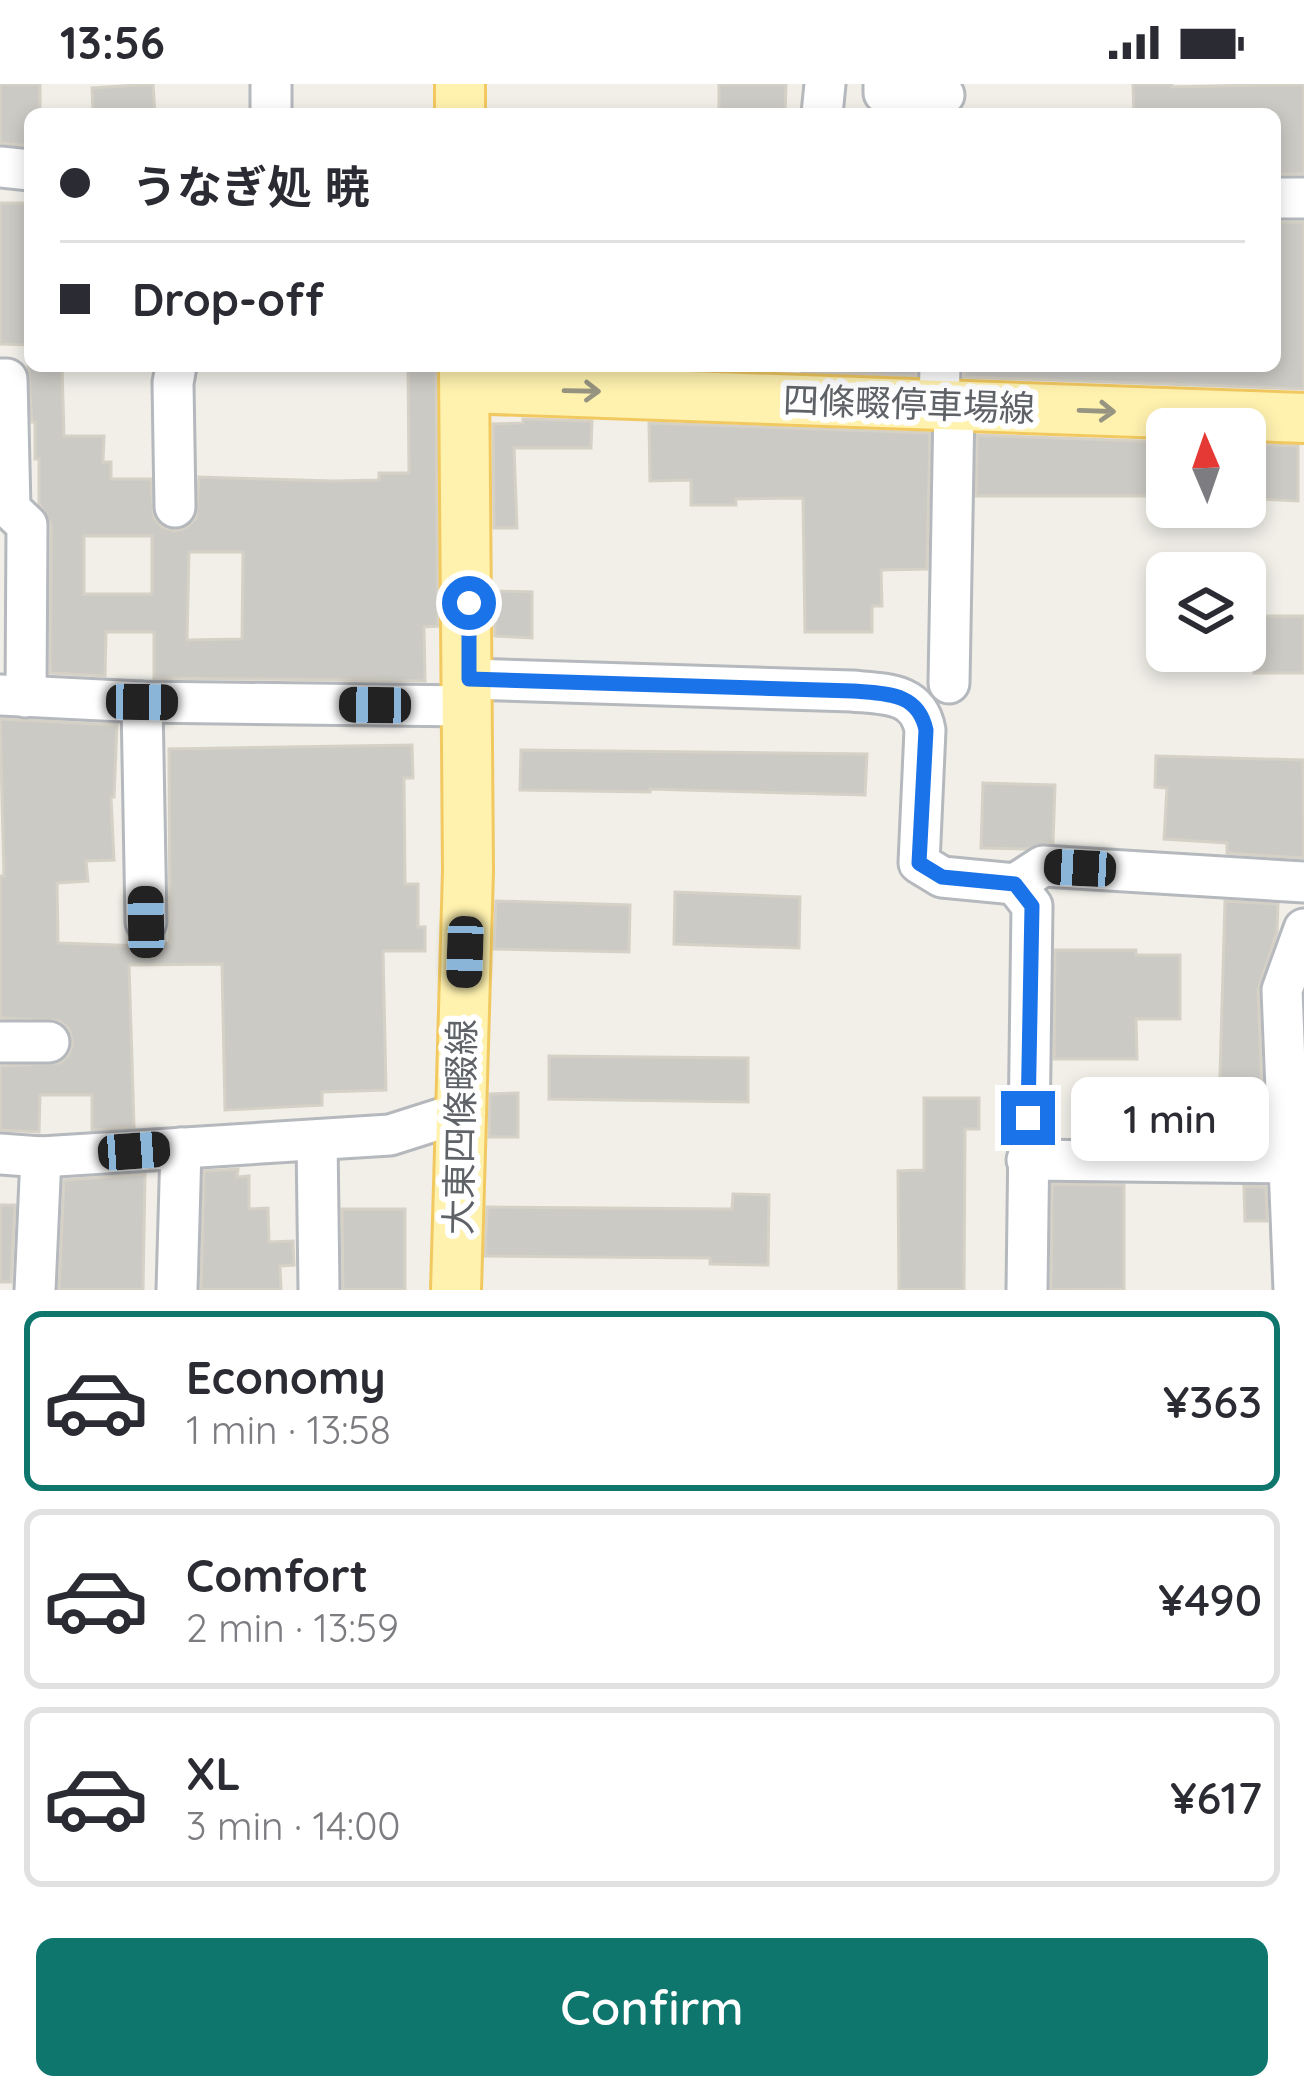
<!DOCTYPE html>
<html lang="en">
<head>
<meta charset="utf-8">
<style>
  :root { --surface:#fff; --page:#f7f7f7; --text:#2b2b33; --muted:#7c7c81; --line:#e1e1e2; --accent:#0f766e }
  body { margin:0; font-family:Quicksand,"Noto Sans JP",sans-serif; background:var(--page); color:var(--text); height:100vh; display:flex; flex-direction:column; font-size:45px; white-space:nowrap }
  * { box-sizing:border-box; margin:0 }
  p { font-size:39px; color:var(--muted) }
  .icon { flex:none; width:66px; height:66px; fill:none; stroke:currentColor; stroke-width:2; stroke-linecap:round; stroke-linejoin:round }
  .map { position:relative; height:1206px; overflow:hidden }
  .side { display:flex; flex-direction:column; background:var(--surface); flex:1 }
  .side>* { flex:none }
  .top-card { position:absolute; left:24px; top:24px; width:1257px; height:264px; border-radius:18px; box-shadow:0 6px 18px #0003; display:grid; align-content:center; height:264px; padding:0 36px; background:var(--surface) }
  .needle { width:78px; rotate:358deg }
  .fabs { position:absolute; left:1146px; top:324px; display:grid; gap:24px }
  .fabs a { display:grid; place-items:center; width:120px; height:120px; border-radius:18px; background:var(--surface); box-shadow:0 6px 18px #0003; font-size:60px }
  .end { position:absolute; width:54px; height:54px; margin:-27px; border:15px solid #1a73e8; background:#fff; box-shadow:0 0 0 6px #fff }
  .from { border-radius:50% }
  .bubble { position:absolute; height:84px; border-radius:18px; background:var(--surface); box-shadow:0 6px 18px #0003; font-size:39px; font-weight:600; line-height:84px; text-align:center }
  .car { position:absolute; width:36px; height:72px; margin:-36px -18px; border-radius:15px; box-shadow:0 0 9px 3px #0007; background:linear-gradient(#222 24%,#8ab4d8 0 40%,#222 0 76%,#8ab4d8 0 86%,#222 0) }
  .top-card b { display:flex; align-items:center; gap:42px; height:114px; font-size:45px }
  .top-card b+b { border-top:3px solid var(--line) }
  .top-card i { width:30px; height:30px; background:var(--text) }
  ul { padding:21px 0 0; list-style:none }
  li { display:flex; align-items:center; gap:36px; height:180px; margin:0 24px 18px; padding:0 12px; border:6px solid var(--line); border-radius:18px }
  li div { flex:1 }
  li b { display:block; font-size:45px }
  li em { font-style:normal; font-weight:600 }
  li.active { border-color:var(--accent) }
  li>.icon { width:108px; height:108px; stroke-width:1.5 }
  .cta { display:flex; gap:24px; margin-top:auto; padding:24px 36px }
  .cta a { flex:1; height:138px; border-radius:18px; background:var(--accent); color:#fff; font-size:48px; font-weight:600; line-height:138px; text-align:center }
  .status { display:flex; justify-content:space-between; align-items:center; height:84px; padding:0 60px; background:var(--surface); direction:ltr }
  .status svg { height:33px; fill:currentColor }
  .map>svg:first-child { display:block }
  .building { fill:#cccac5; stroke:#d6d1c6; stroke-width:3; fill-rule:evenodd }
  .lines { fill:none; stroke-linecap:round; stroke-linejoin:round }
  .minor-casing { stroke:#b5b8bc; stroke-width:45 }
  .major-casing { stroke:#f2c960; stroke-width:54 }
  .minor { stroke:#fff; stroke-width:39 }
  .major { stroke:#fff2af; stroke-width:48 }
  .oneway { stroke:#979581 }
  .route { stroke:#1a73e8; stroke-width:15 }
  .labels { text-anchor:middle; stroke-width:12; stroke-linejoin:round; paint-order:stroke }
  .street-label { font-size:36px; fill:#5f6368; stroke:#fff }
</style>
</head>
<body>
<div class="status"><b>13:56</b><svg viewBox="0 0 49 12"><path d="M0 12V9h3v3zM5 12V6h3v6zM10 12V3h3v9zM15 12V0h3v12zM26 1h20v11H26zM47 4h2v5h-2z"/></svg></div>
<div class="map">
<svg width="1304" height="1206" viewBox="0 0 1304 1206">
  <rect width="100%" height="100%" fill="#f1efe8"/>
  <g class="building">
    <path d="M0 0H40V30H30V62L0 59Z"/>
    <path d="M153 0 155 30H93L92 4Z"/>
    <path d="M719 0H786L785 30H719Z"/>
    <path d="M1133 0H1172V3L1304 0V90H1275V30H1134Z"/>
    <path d="M0 119H30V261L0 260Z"/>
    <path d="M1275 138H1304V305L964 293V282H1275Z"/>
    <path d="M28 282H62L64 352H104L103 378H111V395H151L154 434 162 443 174 447 186 444 196 434 199 393 334 397 379 396V389H409L408 282H436L438 542 424 543 425 597 154 594V548H106L105 592 50 589 51 441 39 419V375H35V338H32ZM84 452H152V510H84ZM189 468H243L242 555 187 556Z"/>
    <path d="M802 282H916V292L802 288Z"/>
    <path d="M523 335 592 337 591 364H514L517 444H494L493 340 523 339Z"/>
    <path d="M649 339 930 349 927 485 881 486 882 522H872V548H805L803 414 736 415V421H691V396L650 397Z"/>
    <path d="M977 351 1167 358V412H976Z"/>
    <path d="M1245 360 1298 362V417L1245 414Z"/>
    <path d="M494 507 532 508V554L495 552Z"/>
    <path d="M1253 532H1304V589H1254Z"/>
    <path d="M0 635 117 641 114 713H111L114 776 86 777 88 797 57 799 58 859 145 862 170 859 169 665 412 661 413 694H404L405 800H418V843H425V867H383L386 1006 322 1008V1021L225 1026 222 880 129 881 134 1043 92 1046V1011H40L39 1048 0 1046V982L60 979 69 971 73 959 69 945 60 937 0 934V792H4Z"/>
    <path d="M521 666 867 670 865 711 650 705V708L520 706Z"/>
    <path d="M1156 672 1303 676 1304 774 1227 769V759L1164 755 1167 704 1155 703Z"/>
    <path d="M983 699 1055 701 1053 759 1025 765 981 764Z"/>
    <path d="M675 808 800 813 799 864 674 860Z"/>
    <path d="M496 817 630 821 629 868 494 865Z"/>
    <path d="M1225 817 1278 820 1277 848 1258 906 1263 1027H1253L1252 1055 1197 1054V1026H1219Z"/>
    <path d="M1055 866H1136V871H1180V935H1136L1137 975H1054Z"/>
    <path d="M549 972 748 974V1018L549 1015Z"/>
    <path d="M518 1009V1053H489L490 1010Z"/>
    <path d="M924 1014H979V1045H965L964 1206H899L898 1087 924 1086Z"/>
    <path d="M238 1085 237 1093 249 1092V1125L268 1124 269 1158 293 1157 294 1181 280 1182 281 1206H201L204 1087Z"/>
    <path d="M145 1090 143 1206H59L64 1096Z"/>
    <path d="M1052 1100 1124 1101V1205L1051 1206Z"/>
    <path d="M1244 1102 1266 1103 1267 1137H1245Z"/>
    <path d="M733 1110 769 1111 768 1181 710 1180V1174L485 1172 487 1123 732 1125Z"/>
    <path d="M0 1121H15L11 1198H0Z"/>
    <path d="M342 1125H405V1206H343Z"/>
  </g>
  <g class="lines">
    <defs>
      <g id="minor">
        <path d="M271 0V30"/>
        <path d="M884 0V9L944 11"/>
        <path d="M822 30 825 0"/>
        <path d="M0 83 30 86"/>
        <path d="M1275 114H1304"/>
        <path d="M0 295H7L10 425 27 441 26 613"/>
        <path d="M939 322 940 282"/>
        <path d="M175 423 173 299 176 282"/>
        <path d="M469 595 852 607C885 610 918 608 925 646L919 779 942 793 1015 800 1043 782 1304 798"/>
        <path d="M949 599 954 322"/>
        <path d="M0 611 142 618 468 622"/>
        <path d="M142 618 146 838"/>
        <path d="M1015 800 1032 822 1027 1206"/>
        <path d="M0 958H49"/>
        <path d="M317 1056 319 1206"/>
        <path d="M0 1070 41 1073 390 1051 459 1029"/>
        <path d="M1027 1076 1290 1079"/>
        <path d="M35 1206 41 1073"/>
        <path d="M177 1206 181 1064"/>
        <path d="M1294 1206 1282 906 1304 845"/>
      </g>
      <g id="major">
        <path d="M460 0V30"/>
        <path d="M465 304 1304 334"/>
        <path d="M456 1206 468 787 464 282"/>
      </g>
    </defs>
    <use href="#minor" class="minor-casing"/>
    <use href="#major" class="major-casing"/>
    <use href="#minor" class="minor"/>
    <use href="#major" class="major"/>
  </g>
  <defs><path id="oneway-shaft" d="M-6 0H5M1.5-3L5.5 0L1.5 3" fill="none" stroke-width="1.6" stroke-linecap="round" stroke-linejoin="round" transform="scale(3)"/></defs>
  <g class="oneway">
    <use href="#oneway-shaft" transform="translate(582 307) rotate(1)"/>
    <use href="#oneway-shaft" transform="translate(1097 327) rotate(2)"/>
  </g>
  <g class="lines">
    <path class="route" d="M469 519V595L853 607C886 610 918 608 926 646L919 779 942 793 1015 800 1032 822 1028 1034"/>
  </g>
  <g class="labels">
    <g class="street-label">
      <text transform="translate(909 320) rotate(2)" y="13">四條畷停車場線</text>
      <text transform="translate(460 1043) rotate(-89)" y="13">大東四條畷線</text>
    </g>
  </g>
</svg>
<div class="fabs">
<a><svg class="needle" viewBox="-14 -14 28 28"><path d="M0-13l5 13h-10z" fill="#e53935"/><path d="M0 13l5-13h-10z" fill="#7c7c81"/></svg></a>
<a><svg class="icon" aria-label="layers" viewBox="0 0 24 24"><path d="M12 4l9 5-9 5-9-5zM3 14l9 5 9-5"/></svg></a>
</div>
<i class="end from" style="left:469px;top:519px"></i>
<i class="end" style="left:1028px;top:1034px"></i>
<div class="bubble" style="left:1071px;top:993px;width:198px">1 min</div>
<i class="car" style="left:142px;top:618px;rotate:91deg"></i>
<i class="car" style="left:375px;top:621px;rotate:271deg"></i>
<i class="car" style="left:1080px;top:784px;rotate:273deg"></i>
<i class="car" style="left:146px;top:838px;rotate:359deg"></i>
<i class="car" style="left:465px;top:868px;rotate:182deg"></i>
<i class="car" style="left:134px;top:1067px;rotate:86deg"></i>
<div class="top-card">
<b><i class="from"></i>うなぎ処 暁</b>
<b><i></i>Drop-off</b>
</div>
</div>
<section class="side">
<ul>
<li class="active"><svg class="icon" aria-label="car" viewBox="0 0 24 24"><path d="M5 17H2v-5l4-1 3-4h7l3 4 3 1v5h-3M9 17h6M6 11h13"/><circle cx="7" cy="17" r="2"/><circle cx="17" cy="17" r="2"/></svg><div><b>Economy</b><p>1 min · 13:58</p></div><em>¥363</em></li>
<li><svg class="icon" aria-label="car" viewBox="0 0 24 24"><path d="M5 17H2v-5l4-1 3-4h7l3 4 3 1v5h-3M9 17h6M6 11h13"/><circle cx="7" cy="17" r="2"/><circle cx="17" cy="17" r="2"/></svg><div><b>Comfort</b><p>2 min · 13:59</p></div><em>¥490</em></li>
<li><svg class="icon" aria-label="car" viewBox="0 0 24 24"><path d="M5 17H2v-5l4-1 3-4h7l3 4 3 1v5h-3M9 17h6M6 11h13"/><circle cx="7" cy="17" r="2"/><circle cx="17" cy="17" r="2"/></svg><div><b>XL</b><p>3 min · 14:00</p></div><em>¥617</em></li>
</ul>
<div class="cta"><a>Confirm</a></div>
</section>
</body>
</html>
